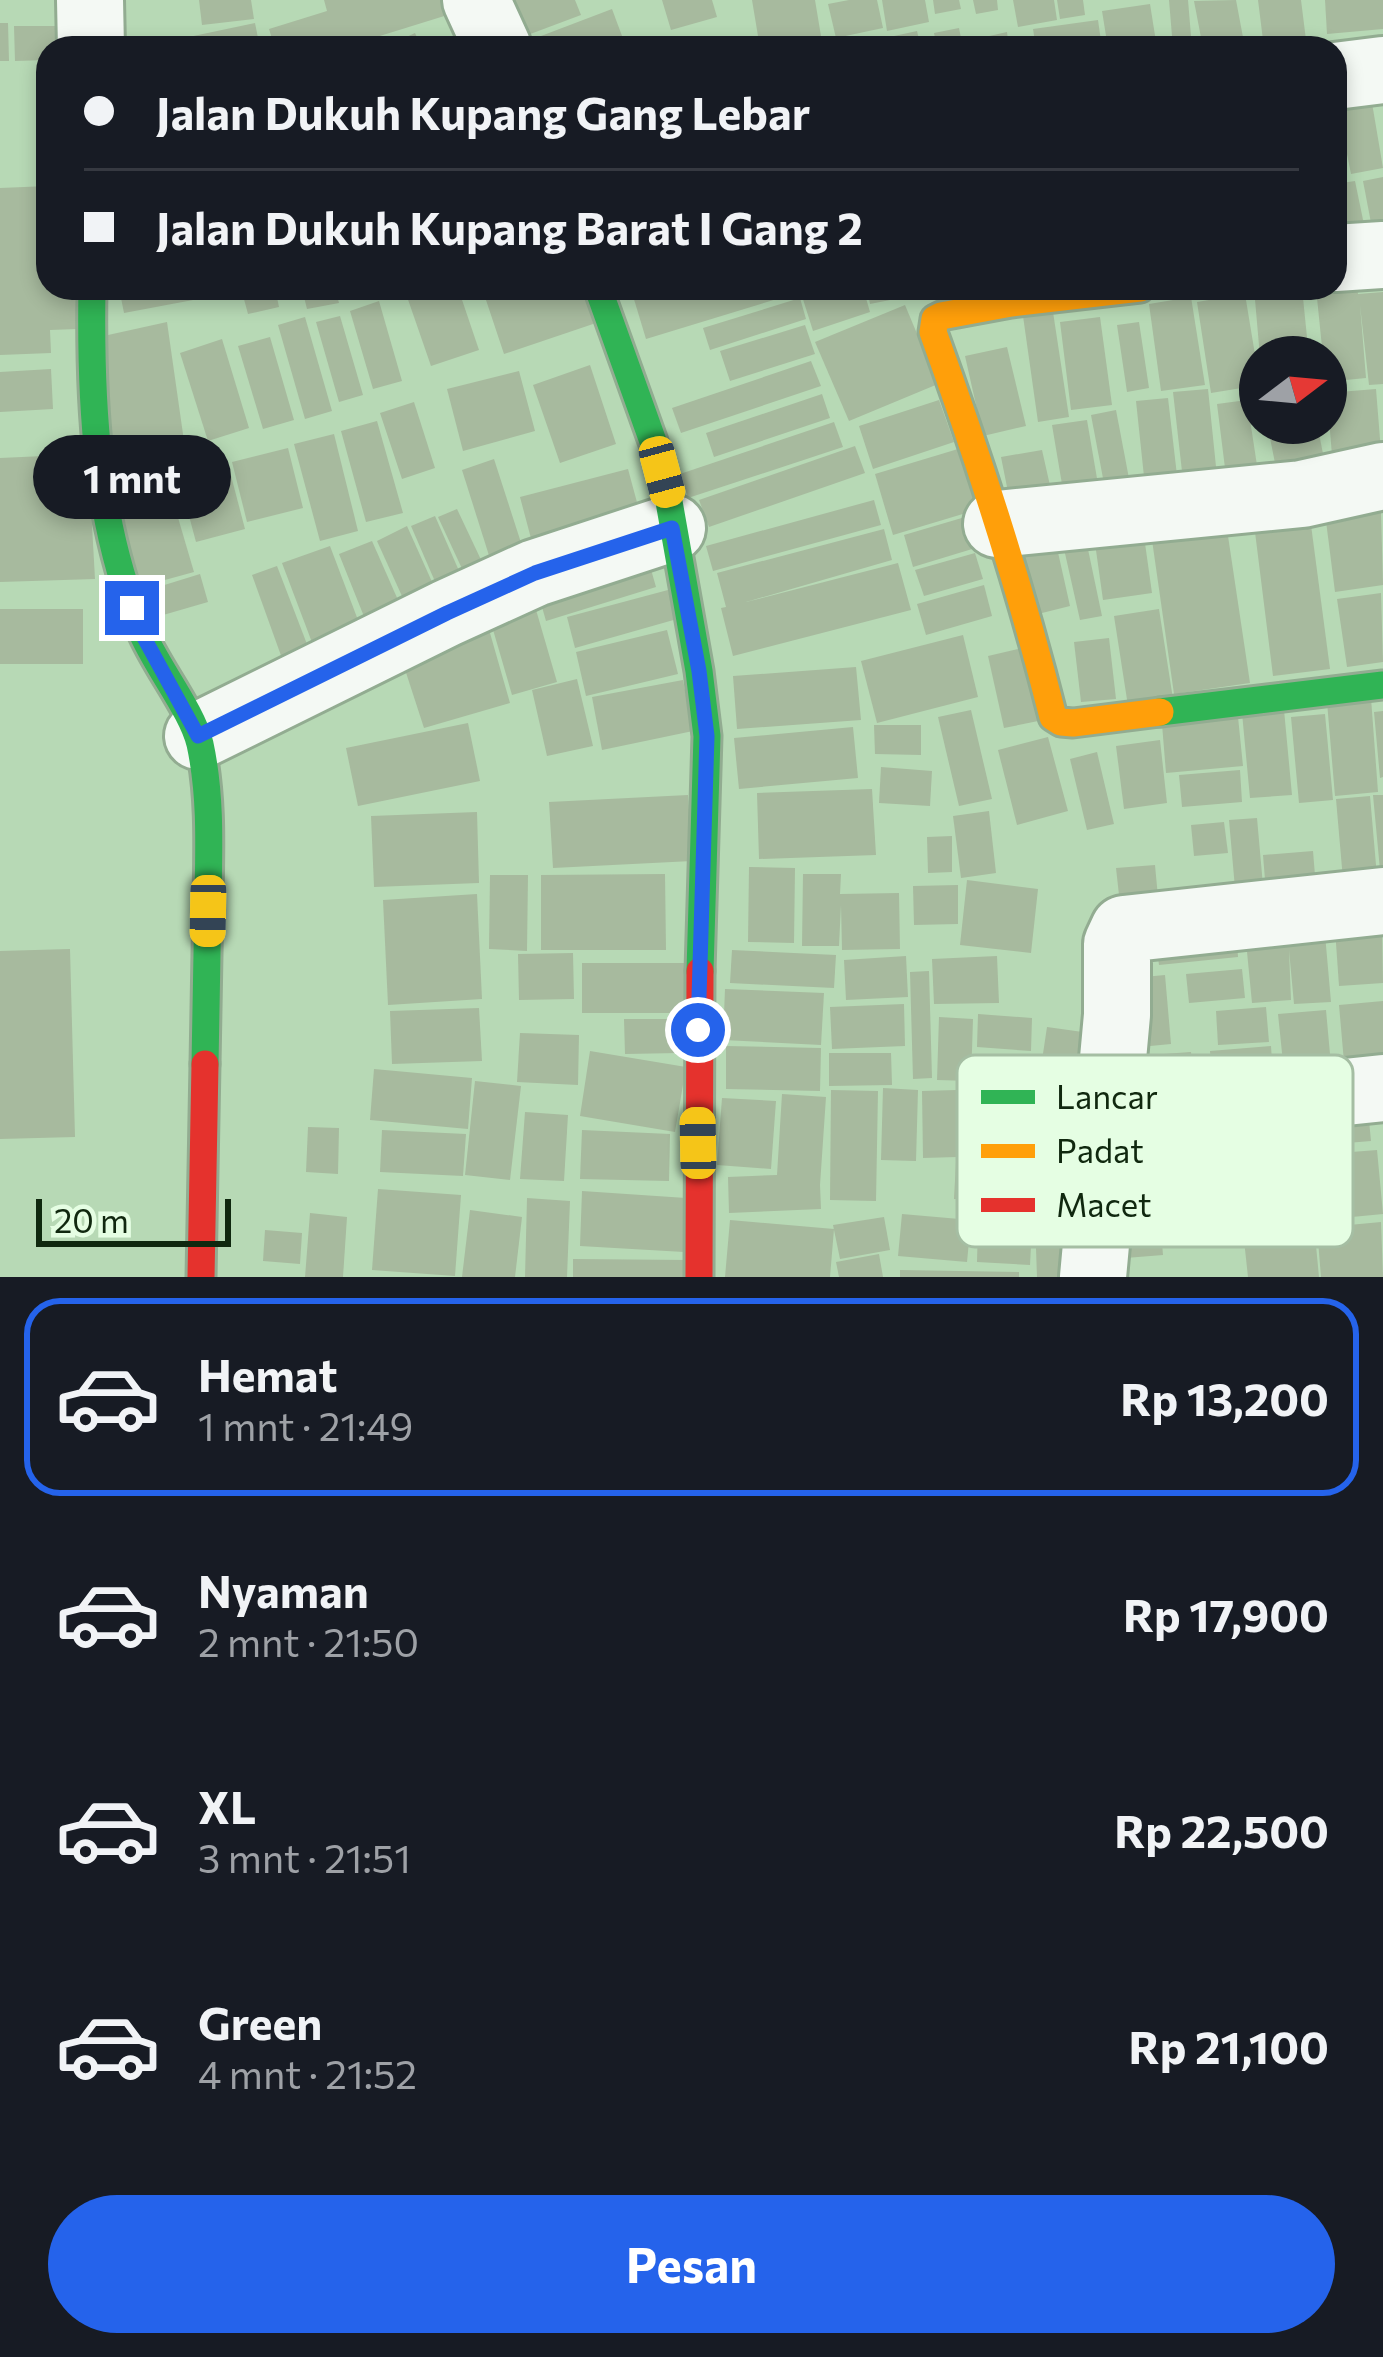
<!DOCTYPE html>
<html lang="id">
<head>
<meta charset="utf-8">
<style>
  :root { --surface:#171b24; --page:#20242c; --text:#f1f3f6; --muted:#9ea1a6; --line:#363941; --accent:#2563eb }
  body { margin:0; font-family:Commissioner,sans-serif; background:var(--page); color:var(--text); height:100vh; display:flex; flex-direction:column; font-size:45px; white-space:nowrap }
  * { box-sizing:border-box; margin:0 }
  p { font-size:39px; color:var(--muted) }
  .icon { flex:none; width:66px; height:66px; fill:none; stroke:currentColor; stroke-width:2; stroke-linecap:round; stroke-linejoin:round }
  .map { position:relative; height:1277px; overflow:hidden }
  .panel { display:flex; flex-direction:column; background:var(--surface); flex:1 }
  .panel>* { flex:none }
  .guide { position:absolute; left:36px; top:36px; width:1311px; height:264px; border-radius:36px; box-shadow:0 6px 18px #0003; display:grid; align-content:center; height:264px; padding:0 48px; background:var(--surface) }
  .needle { width:78px; rotate:74deg }
  .tools { position:absolute; left:1239px; top:336px; display:grid; gap:24px }
  .tools a { display:grid; place-items:center; width:108px; height:108px; border-radius:50%; background:var(--surface); box-shadow:0 6px 18px #0003; font-size:60px }
  .scale { position:absolute; left:36px; bottom:30px; width:195px; box-sizing:border-box; padding-left:12px; border:6px solid #10280f; border-top:0; font-size:33px; line-height:42px; white-space:nowrap; color:#10280f; -webkit-text-stroke:9px #e5fee3; paint-order:stroke }
  .end { position:absolute; width:54px; height:54px; margin:-27px; border:15px solid #2563eb; background:#fff; box-shadow:0 0 0 6px #fff }
  .from { border-radius:50% }
  .bubble { position:absolute; height:84px; border-radius:42px; background:var(--surface); box-shadow:0 6px 18px #0003; font-size:39px; font-weight:700; line-height:84px; text-align:center }
  .car { position:absolute; width:36px; height:72px; margin:-36px -18px; border-radius:15px; box-shadow:0 0 9px 3px #0007; background:linear-gradient(#f5c518 24%,#345 0 40%,#f5c518 0 76%,#345 0 86%,#f5c518 0) }
  .guide b { display:flex; align-items:center; gap:42px; height:114px; font-size:45px }
  .guide b+b { border-top:3px solid var(--line) }
  .guide i { width:30px; height:30px; background:var(--text) }
  ul { padding:21px 0 0; list-style:none }
  li { display:flex; align-items:center; gap:36px; height:198px; margin:0 24px 18px; padding:0 24px; border:6px solid transparent; border-radius:36px }
  li div { flex:1 }
  li b { display:block; font-size:45px }
  li em { font-style:normal; font-weight:700 }
  li.on { border-color:var(--accent) }
  li>.icon { width:108px; height:108px; stroke-width:1.5 }
  .button { display:flex; gap:24px; margin-top:auto; padding:24px 48px }
  .button a { flex:1; height:138px; border-radius:72px; background:var(--accent); color:#fff; font-size:48px; font-weight:700; line-height:138px; text-align:center }
  .map>svg:first-child { display:block }
  .building { fill:#a7ba9e }
  .lines { fill:none; stroke-linecap:round; stroke-linejoin:round }
  .street-casing { stroke:#92ac91; stroke-width:72 }
  .fast-casing { stroke:#92ac91; stroke-width:33 }
  .slow-casing { stroke:#92ac91; stroke-width:33 }
  .jam-casing { stroke:#92ac91; stroke-width:33 }
  .street { stroke:#f4f9f4; stroke-width:66 }
  .fast { stroke:#30b455; stroke-width:27 }
  .slow { stroke:#ff9f0a; stroke-width:27 }
  .jam { stroke:#e5322d; stroke-width:27 }
  .route { stroke:#2563eb; stroke-width:15 }
  .key { fill:#e5fee3; stroke:#a5bea3; stroke-width:3 }
  .key-label { font-size:33px; fill:#10280f }
</style>
</head>
<body>
<div class="map">
<svg width="1383" height="1277" viewBox="0 0 1383 1277">
  <rect width="100%" height="100%" fill="#b7d9b5"/>
  <g class="building">
    <path d="M199 0H251L254 19 202 25Z"/>
    <path d="M324 0H450L454 13 341 48H275L269 29 327 11Z"/>
    <path d="M501 0H575L581 15 517 39Z"/>
    <path d="M662 0H712L717 17 671 30Z"/>
    <path d="M752 0H815L823 48H760Z"/>
    <path d="M849 0H877L883 28 836 38 828 4Z"/>
    <path d="M882 0H925L929 22 887 31Z"/>
    <path d="M933 0H959L961 9 935 14Z"/>
    <path d="M973 0H997L998 10 976 14Z"/>
    <path d="M1013 0H1054L1057 20 1018 27Z"/>
    <path d="M1057 0H1083L1085 15 1060 19Z"/>
    <path d="M1169 0H1188L1192 48H1173Z"/>
    <path d="M1236 0 1245 48H1203L1194 1Z"/>
    <path d="M1258 0H1301L1307 48H1264Z"/>
    <path d="M1325 0H1383V29L1327 34Z"/>
    <path d="M1150 4 1157 48H1108L1102 11Z"/>
    <path d="M612 9 625 44 616 48H521L520 44Z"/>
    <path d="M1098 20 1102 48H1036L1033 29Z"/>
    <path d="M0 23H8L9 61H0Z"/>
    <path d="M255 23 260 48H166L165 42Z"/>
    <path d="M14 26H81V48H48V60L15 61Z"/>
    <path d="M959 28 963 48H937L934 33Z"/>
    <path d="M917 31 921 48H887L885 38Z"/>
    <path d="M1007 32 1009 48H986L985 37Z"/>
    <path d="M415 33 422 48H383Z"/>
    <path d="M1371 97 1383 168 1351 174 1337 104Z"/>
    <path d="M1335 128H1337L1345 169 1335 171Z"/>
    <path d="M1383 177V247L1376 249 1363 181Z"/>
    <path d="M1355 181 1368 244 1335 250V184Z"/>
    <path d="M48 186V288H75L77 329 50 330 51 353 0 355V188Z"/>
    <path d="M1355 262 1358 294 1383 292V384L1369 385 1360 305 1366 378 1326 382V357H1323L1316 288H1335Z"/>
    <path d="M119 288H207L209 297 124 313Z"/>
    <path d="M241 288H275L279 307 248 314Z"/>
    <path d="M283 288H335L339 303 307 309 303 293 285 297Z"/>
    <path d="M404 288H458L479 350 431 366Z"/>
    <path d="M482 288H584L596 323 504 354Z"/>
    <path d="M659 288H777L780 298 646 339 633 296Z"/>
    <path d="M828 288H863L870 312 813 331 802 296Z"/>
    <path d="M867 288H919L920 294 870 304Z"/>
    <path d="M1254 288H1302L1309 357H1260Z"/>
    <path d="M1245 294 1260 385 1211 393 1197 302Z"/>
    <path d="M1191 297 1205 385 1161 391 1149 304Z"/>
    <path d="M800 298 806 319 710 350 703 328Z"/>
    <path d="M379 301 402 381 373 389 350 311Z"/>
    <path d="M905 305 938 384 849 421 815 342Z"/>
    <path d="M1053 312 1069 417 1038 422 1023 316Z"/>
    <path d="M340 316 363 395 339 402 316 322Z"/>
    <path d="M305 317 332 411 305 419 278 325Z"/>
    <path d="M1100 317 1112 405 1071 410 1060 322Z"/>
    <path d="M167 322 186 455 111 465 99 337Z"/>
    <path d="M1139 322 1149 388 1127 392 1117 325Z"/>
    <path d="M805 325 815 354 730 381 720 351Z"/>
    <path d="M270 337 294 420 263 429 238 346Z"/>
    <path d="M222 339 249 428 208 441 180 353Z"/>
    <path d="M1007 347 1026 426 983 436 965 356Z"/>
    <path d="M811 361 821 386 681 433 672 408Z"/>
    <path d="M590 365 616 444 560 463 533 385Z"/>
    <path d="M51 369 53 409 0 412V372Z"/>
    <path d="M519 371 535 431 463 451 447 389Z"/>
    <path d="M1208 389 1218 486 1184 489 1173 392Z"/>
    <path d="M1376 389 1382 464 1333 468 1327 393Z"/>
    <path d="M822 394 830 418 714 457 706 433Z"/>
    <path d="M1168 398 1178 484 1145 486 1136 401Z"/>
    <path d="M939 400 954 442 873 469 859 426Z"/>
    <path d="M1247 400 1258 472 1226 476 1217 404Z"/>
    <path d="M414 402 435 468 402 479 380 413Z"/>
    <path d="M1116 410 1131 489 1106 494 1091 415Z"/>
    <path d="M1087 420 1100 496 1065 502 1052 425Z"/>
    <path d="M377 421 403 513 366 522 341 431Z"/>
    <path d="M834 422 843 447 688 498 680 474Z"/>
    <path d="M1267 423H1317L1325 464 1277 473Z"/>
    <path d="M334 434 358 531 320 541 294 444Z"/>
    <path d="M855 446 865 473 709 527 699 500Z"/>
    <path d="M968 446 986 507 893 535 875 474Z"/>
    <path d="M288 448 303 508 247 522 232 462Z"/>
    <path d="M1042 450 1051 490 1009 497 1001 457Z"/>
    <path d="M88 454 95 579 0 582V458Z"/>
    <path d="M494 459 525 555 492 565 462 470Z"/>
    <path d="M229 468 245 529 196 542 180 482Z"/>
    <path d="M628 469 645 532 537 561 520 497Z"/>
    <path d="M169 487 194 572 132 589 108 504Z"/>
    <path d="M874 500 881 525 713 571 706 546Z"/>
    <path d="M457 509 483 564 464 573 438 517Z"/>
    <path d="M1381 513 1383 585 1335 592 1326 521Z"/>
    <path d="M972 515 982 546 913 567 904 535Z"/>
    <path d="M435 516 470 596 446 607 411 526Z"/>
    <path d="M1225 516 1250 683 1174 694 1150 526Z"/>
    <path d="M1142 522 1152 593 1103 600 1093 529Z"/>
    <path d="M1311 525 1330 669 1273 676 1255 532Z"/>
    <path d="M407 526 441 602 411 616 377 541Z"/>
    <path d="M884 529 892 560 746 602 898 563 911 610 733 656 721 608 726 607 717 573Z"/>
    <path d="M1053 530 1070 606 1030 616 1013 539Z"/>
    <path d="M1085 535 1102 616 1080 620 1062 540Z"/>
    <path d="M372 541 409 625 373 639 339 554Z"/>
    <path d="M330 546 364 636 316 653 282 563Z"/>
    <path d="M646 552 656 587 546 621 536 586Z"/>
    <path d="M975 553 983 579 924 596 915 570Z"/>
    <path d="M277 566 315 665 288 675 252 575Z"/>
    <path d="M200 574 208 602 139 622 132 595Z"/>
    <path d="M984 585 992 616 926 635 917 604Z"/>
    <path d="M668 590 677 619 575 648 567 617Z"/>
    <path d="M1381 593 1383 662 1347 667 1337 599Z"/>
    <path d="M532 596 557 682 512 695 487 609Z"/>
    <rect x="0" y="609" width="83" height="55"/>
    <path d="M1159 609 1173 699 1128 706 1114 616Z"/>
    <path d="M484 612 510 703 424 728 399 651Z"/>
    <path d="M667 630 678 674 586 696 576 652Z"/>
    <path d="M963 635 978 697 877 723 861 661Z"/>
    <path d="M1109 638 1116 699 1081 702 1074 642Z"/>
    <path d="M1027 647 1043 720 1004 728 988 656Z"/>
    <path d="M856 667 861 720 737 729 733 676Z"/>
    <path d="M577 679 593 746 547 756 532 690Z"/>
    <path d="M683 680 693 731 602 750 592 697Z"/>
    <path d="M1371 698 1378 792 1335 796 1327 702Z"/>
    <path d="M971 710 992 799 959 806 938 717Z"/>
    <path d="M1284 710 1292 795 1250 798 1242 713Z"/>
    <path d="M1383 711V777L1380 778 1374 712Z"/>
    <path d="M1325 714 1333 800 1299 803 1291 717Z"/>
    <path d="M1238 717 1243 766 1166 773 1162 724Z"/>
    <path d="M468 723 480 781 358 806 346 748Z"/>
    <path d="M874 725H921V755L875 754Z"/>
    <path d="M853 727 858 778 739 789 734 738Z"/>
    <path d="M1048 737 1068 811 1017 825 998 750Z"/>
    <path d="M1160 740 1167 803 1124 809 1116 746Z"/>
    <path d="M1097 752 1114 824 1087 830 1070 759Z"/>
    <path d="M881 767 932 771 930 806 879 803Z"/>
    <path d="M1240 770 1242 802 1182 807 1179 775Z"/>
    <path d="M872 789 876 855 759 859 757 793Z"/>
    <path d="M688 795 692 861 553 868 549 802Z"/>
    <path d="M1373 795H1383V870H1380Z"/>
    <path d="M1370 796 1378 888 1344 891 1336 799Z"/>
    <path d="M989 811 996 873 961 878 953 816Z"/>
    <path d="M477 812 479 883 374 887 371 816Z"/>
    <path d="M1257 818 1265 908 1237 911 1229 820Z"/>
    <path d="M1224 822 1228 853 1194 856 1191 825Z"/>
    <path d="M952 836V872L928 873 927 837Z"/>
    <path d="M1313 851 1317 900 1267 904 1263 855Z"/>
    <path d="M1155 865 1160 919 1122 922 1116 868Z"/>
    <path d="M749 867 795 868 794 943 748 942Z"/>
    <path d="M665 874 666 950H541V875Z"/>
    <path d="M803 874H841L840 894 899 893 900 949 842 950 841 905 839 946H802Z"/>
    <path d="M490 875H528L527 951 489 949Z"/>
    <path d="M967 880 1038 889 1031 953 960 945Z"/>
    <path d="M958 885V924L914 925 913 886Z"/>
    <path d="M477 894 482 999 388 1005 383 900Z"/>
    <path d="M1244 921 1324 923 1331 1002 1294 1004 1289 950 1291 1000 1252 1003Z"/>
    <path d="M1382 926 1383 983 1339 986 1335 929Z"/>
    <path d="M1236 927 1238 957 1159 965 1155 933Z"/>
    <path d="M70 949 75 1137 0 1139V951Z"/>
    <path d="M732 950 836 955 834 988 730 983Z"/>
    <path d="M573 953 574 999 519 1000 518 954Z"/>
    <path d="M906 956 908 997 846 1000 844 960Z"/>
    <path d="M997 956 999 1003 934 1004 932 959Z"/>
    <rect x="582" y="963" width="102" height="50"/>
    <path d="M1242 969 1245 998 1189 1003 1186 974Z"/>
    <path d="M929 971 932 1078 913 1079 910 972Z"/>
    <path d="M1165 975 1171 1044 1129 1048 1122 979Z"/>
    <path d="M725 989 824 993 821 1045 723 1040Z"/>
    <path d="M1383 1001V1081L1346 1085 1339 1005Z"/>
    <path d="M904 1004 905 1046 832 1049 830 1007Z"/>
    <path d="M1266 1007 1269 1042 1218 1045 1216 1011Z"/>
    <path d="M479 1008 482 1061 392 1064 390 1011Z"/>
    <path d="M1326 1010 1333 1087 1286 1091 1278 1014Z"/>
    <path d="M978 1014 1032 1018 1031 1051 977 1047Z"/>
    <path d="M939 1017 973 1019 971 1081 937 1080Z"/>
    <path d="M624 1019H679V1053L625 1054Z"/>
    <path d="M1047 1027 1104 1035 1097 1076 1041 1067Z"/>
    <path d="M520 1033 579 1035 578 1085 517 1082Z"/>
    <path d="M726 1046 821 1048 820 1091 726 1089Z"/>
    <path d="M1271 1046 1274 1091 1214 1096 1210 1051Z"/>
    <path d="M590 1051 686 1067 675 1132 580 1116Z"/>
    <path d="M1191 1052 1196 1102 1154 1105 1150 1055Z"/>
    <path d="M829 1053H891L892 1085 829 1086Z"/>
    <path d="M374 1069 472 1078 468 1129 370 1120Z"/>
    <path d="M475 1081 521 1086 510 1180 465 1175Z"/>
    <path d="M883 1088 918 1090 916 1161 881 1160Z"/>
    <path d="M831 1090 878 1091 876 1201 830 1200Z"/>
    <path d="M956 1090 957 1157 923 1158 922 1091Z"/>
    <path d="M782 1094 826 1097 820 1185 821 1209 729 1213 728 1177 777 1175Z"/>
    <path d="M722 1098 776 1101 771 1169 717 1165Z"/>
    <path d="M1367 1100 1371 1141 1311 1146 1307 1105Z"/>
    <path d="M525 1112 568 1115 564 1181 520 1179Z"/>
    <path d="M308 1127 339 1128 338 1174 306 1172Z"/>
    <path d="M382 1130 466 1134 463 1176 380 1172Z"/>
    <path d="M582 1130 670 1134 669 1181 580 1179Z"/>
    <path d="M1377 1150 1383 1214 1331 1219 1326 1154Z"/>
    <path d="M1155 1160 1163 1255 1113 1259 1104 1164Z"/>
    <path d="M956 1162 1002 1163 1001 1202 954 1199Z"/>
    <path d="M378 1189 461 1195 455 1276 372 1270Z"/>
    <path d="M582 1191 686 1198 684 1252 580 1246Z"/>
    <path d="M527 1198 570 1201 567 1277H525Z"/>
    <path d="M470 1210 522 1217 515 1277H462Z"/>
    <path d="M310 1213 347 1217 343 1277H305Z"/>
    <path d="M902 1214 971 1220 967 1262 898 1256Z"/>
    <path d="M884 1217 890 1250 840 1259 833 1225Z"/>
    <path d="M1085 1218 1086 1277H1037L1035 1219Z"/>
    <path d="M730 1220 834 1229 830 1277H725Z"/>
    <path d="M1381 1222 1383 1277H1321L1317 1228Z"/>
    <path d="M978 1225 1032 1227 1030 1265 977 1262Z"/>
    <path d="M265 1230 302 1233 300 1264 263 1261Z"/>
    <path d="M1315 1235 1319 1277H1248L1244 1240Z"/>
    <path d="M879 1254 883 1277H839L836 1262Z"/>
    <path d="M573 1259 688 1260V1277H573Z"/>
    <path d="M900 1270 1019 1272V1277H900Z"/>
  </g>
  <g class="lines">
    <defs>
      <g id="street">
        <path d="M90 0 91 48"/>
        <path d="M476 0 498 48"/>
        <path d="M1335 76 1383 70"/>
        <path d="M1335 258 1383 255"/>
        <path d="M997 524 1302 494 1383 476"/>
        <path d="M198 736 447 613 535 573 672 528"/>
        <path d="M1259 1101 1383 1088"/>
        <path d="M1093 1277 1117 1015V944L1124 929 1383 901"/>
      </g>
      <g id="fast">
        <path d="M92 288C90 403 96 523 141 630 155 665 192 710 200 744 211 795 209 846 208 899 207 954 206 1009 205 1064"/>
        <path d="M598 288 655 447 668 496 699 671 707 736 700 971"/>
        <path d="M1160 712 1383 685"/>
      </g>
      <path id="slow" d="M1140 288 1011 303 941 316 935 319 933 332C979 459 1020 586 1053 717L1061 722 1073 723 1160 712"/>
      <g id="jam">
        <path d="M201 1277 205 1064"/>
        <path d="M699 1277 700 971"/>
      </g>
    </defs>
    <use href="#street" class="street-casing"/>
    <use href="#fast" class="fast-casing"/>
    <use href="#slow" class="slow-casing"/>
    <use href="#jam" class="jam-casing"/>
    <use href="#street" class="street"/>
    <use href="#fast" class="fast"/>
    <use href="#slow" class="slow"/>
    <use href="#jam" class="jam"/>
  </g>
  <g class="lines">
    <path class="route" d="M132 608 142 634 198 736 447 613 535 573 672 528 699 671 707 736 698 1030"/>
  </g>
  <rect x="957" y="1055" width="396" height="192" rx="18" class="key"/>
  <rect x="981" y="1090" width="54" height="14" fill="#30b455"/>
  <rect x="981" y="1144" width="54" height="14" fill="#ff9f0a"/>
  <rect x="981" y="1198" width="54" height="14" fill="#e5322d"/>
  <g class="key-label">
    <text x="1056" y="1109">Lancar</text>
    <text x="1056" y="1163">Padat</text>
    <text x="1056" y="1217">Macet</text>
  </g>
</svg>
<div class="tools">
<a><svg class="needle" viewBox="-14 -14 28 28"><path d="M0-13l5 13h-10z" fill="#e53935"/><path d="M0 13l5-13h-10z" fill="#9ea1a6"/></svg></a>
</div>
<div class="scale">20 m</div>
<i class="end from" style="left:698px;top:1030px"></i>
<i class="end" style="left:132px;top:608px"></i>
<div class="bubble" style="left:33px;top:435px;width:198px">1 mnt</div>
<i class="car" style="left:662px;top:472px;rotate:165deg"></i>
<i class="car" style="left:208px;top:911px;rotate:181deg"></i>
<i class="car" style="left:698px;top:1143px;rotate:359deg"></i>
<div class="guide">
<b><i class="from"></i>Jalan Dukuh Kupang Gang Lebar</b>
<b><i></i>Jalan Dukuh Kupang Barat I Gang 2</b>
</div>
</div>
<section class="panel">
<ul>
<li class="on"><svg class="icon" aria-label="car" viewBox="0 0 24 24"><path d="M5 17H2v-5l4-1 3-4h7l3 4 3 1v5h-3M9 17h6M6 11h13"/><circle cx="7" cy="17" r="2"/><circle cx="17" cy="17" r="2"/></svg><div><b>Hemat</b><p>1 mnt · 21:49</p></div><em>Rp 13,200</em></li>
<li><svg class="icon" aria-label="car" viewBox="0 0 24 24"><path d="M5 17H2v-5l4-1 3-4h7l3 4 3 1v5h-3M9 17h6M6 11h13"/><circle cx="7" cy="17" r="2"/><circle cx="17" cy="17" r="2"/></svg><div><b>Nyaman</b><p>2 mnt · 21:50</p></div><em>Rp 17,900</em></li>
<li><svg class="icon" aria-label="car" viewBox="0 0 24 24"><path d="M5 17H2v-5l4-1 3-4h7l3 4 3 1v5h-3M9 17h6M6 11h13"/><circle cx="7" cy="17" r="2"/><circle cx="17" cy="17" r="2"/></svg><div><b>XL</b><p>3 mnt · 21:51</p></div><em>Rp 22,500</em></li>
<li><svg class="icon" aria-label="car" viewBox="0 0 24 24"><path d="M5 17H2v-5l4-1 3-4h7l3 4 3 1v5h-3M9 17h6M6 11h13"/><circle cx="7" cy="17" r="2"/><circle cx="17" cy="17" r="2"/></svg><div><b>Green</b><p>4 mnt · 21:52</p></div><em>Rp 21,100</em></li>
</ul>
<div class="button"><a>Pesan</a></div>
</section>
</body>
</html>
